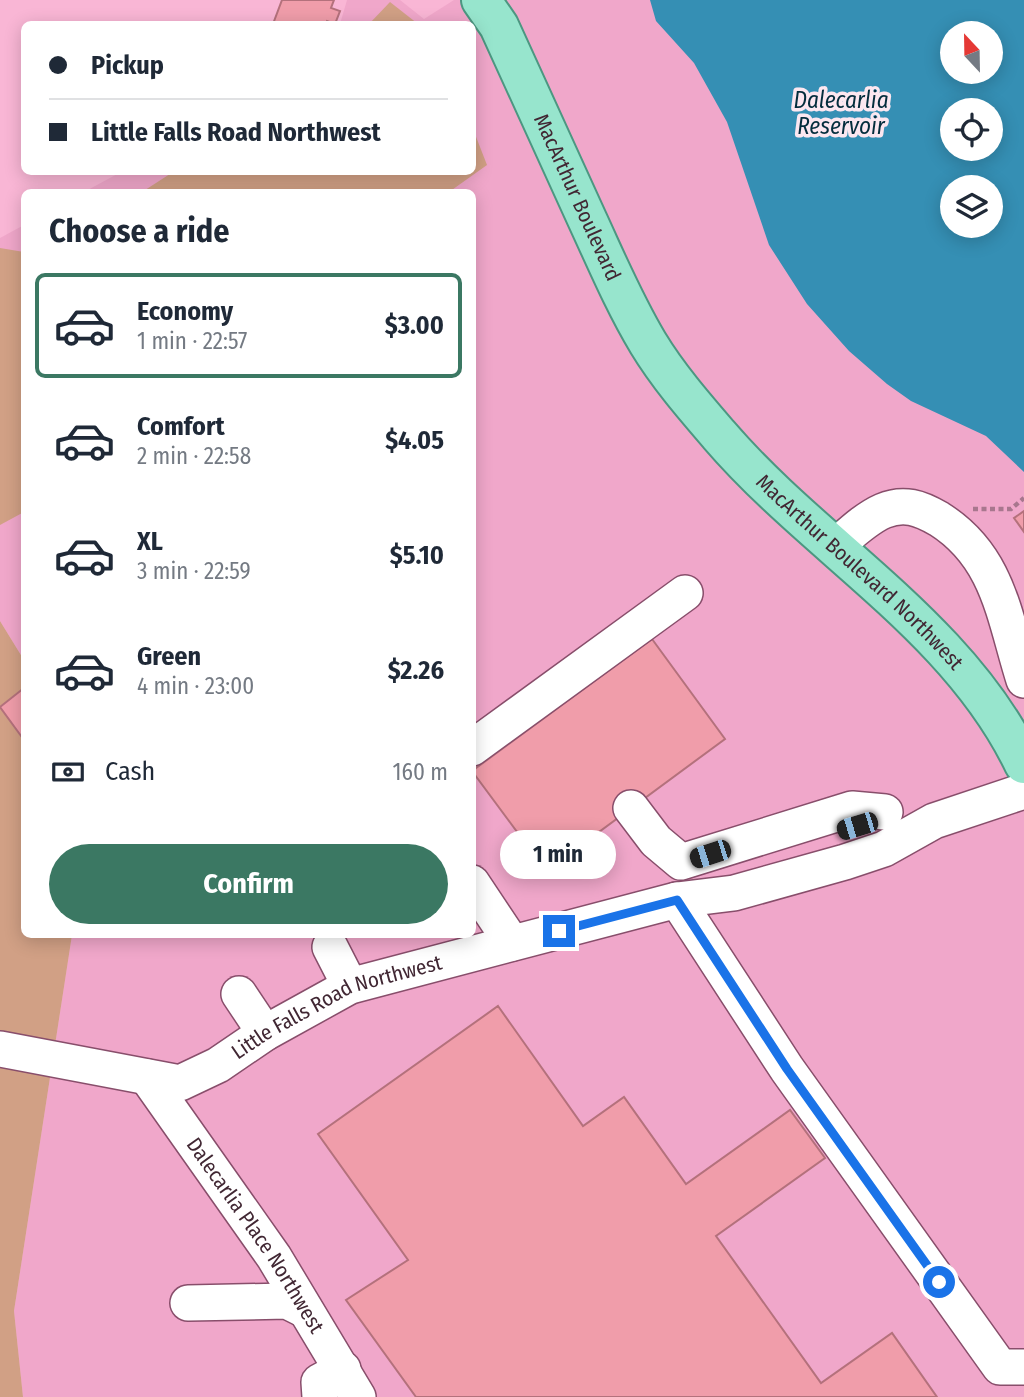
<!DOCTYPE html>
<html lang="en">
<head>
<meta charset="utf-8">
<style>
  :root { --surface:#fff; --page:#f6f6f7; --text:#1f2937; --muted:#747a83; --line:#e0e1e3; --accent:#3b7863 }
  body { margin:0; font-family:"Fira Sans Condensed",sans-serif; background:var(--page); color:var(--text); height:100vh; display:flex; flex-direction:column; font-size:26px; white-space:nowrap }
  * { box-sizing:border-box; margin:0 }
  p { font-size:23px; color:var(--muted) }
  .icon { flex:none; width:38px; height:38px; fill:none; stroke:currentColor; stroke-width:2; stroke-linecap:round; stroke-linejoin:round }
  .map { position:relative; flex:1; overflow:hidden }
  .details { position:absolute; left:21px; top:189px; width:455px; height:749px; display:flex; flex-direction:column; background:var(--surface); border-radius:10px; box-shadow:0 4px 18px #0003 }
  .details>* { flex:none }
  .hud { position:absolute; left:21px; top:21px; width:455px; height:154px; border-radius:10px; box-shadow:0 4px 18px #0003; display:grid; align-content:center; height:154px; padding:0 28px; background:var(--surface) }
  .needle { width:46px; rotate:338deg }
  .controls { position:absolute; left:940px; top:21px; display:grid; gap:14px }
  .controls a { display:grid; place-items:center; width:63px; height:63px; border-radius:50%; background:var(--surface); box-shadow:0 4px 18px #0003; font-size:35px }
  .end { position:absolute; width:32px; height:32px; margin:-16px; border:9px solid #1a73e8; background:#fff; box-shadow:0 0 0 4px #fff }
  .from { border-radius:50% }
  .bubble { position:absolute; height:49px; border-radius:24px; background:var(--surface); box-shadow:0 4px 18px #0003; font-size:23px; font-weight:700; line-height:49px; text-align:center }
  .car { position:absolute; width:21px; height:42px; margin:-21px -10px; border-radius:9px; box-shadow:0 0 5px 2px #0007; background:linear-gradient(#222 24%,#8ab4d8 0 40%,#222 0 76%,#8ab4d8 0 86%,#222 0) }
  .hud b { display:flex; align-items:center; gap:24px; height:66px; font-size:26px }
  .hud b+b { border-top:2px solid var(--line) }
  .hud i { width:18px; height:18px; background:var(--text) }
  ul { padding:0; list-style:none }
  li { display:flex; align-items:center; gap:21px; height:105px; margin:0 14px 10px; padding:0 14px; border:4px solid transparent; border-radius:10px }
  li div { flex:1 }
  li b { display:block; font-size:26px }
  li em { font-style:normal; font-weight:700 }
  li.active { border-color:var(--accent) }
  li>.icon { width:63px; height:63px; stroke-width:1.5 }
  h2 { padding:0 28px; font-size:32px; line-height:84px }
  .pay { display:flex; align-items:center; gap:18px; height:77px; padding:0 28px; font-size:26px }
  .pay p { margin-inline-start:auto }
  .button { display:flex; gap:14px; margin-top:auto; padding:14px 28px }
  .button a { flex:1; height:80px; border-radius:42px; background:var(--accent); color:#fff; font-size:28px; font-weight:700; line-height:80px; text-align:center }
  .map>svg:first-child { display:block }
  .built { fill:#f0a7ca; fill-rule:evenodd }
  .green { fill:#d1a085 }
  .water { fill:#358fb4; fill-rule:evenodd }
  .building { fill:#f09daa; stroke:#b4717c; stroke-width:2 }
  .lines { fill:none; stroke-linecap:round; stroke-linejoin:round }
  .minor-casing { stroke:#884e6b; stroke-width:38 }
  .major-casing { stroke:#4c9781; stroke-width:42 }
  .path { stroke:#a8778e; stroke-width:4.5; stroke-dasharray:5 3.5; stroke-linecap:butt }
  .minor { stroke:#fff; stroke-width:35 }
  .major { stroke:#97e5cd; stroke-width:38 }
  .route { stroke:#1a73e8; stroke-width:9 }
  .labels { text-anchor:middle; stroke-width:7; stroke-linejoin:round; paint-order:stroke }
  .street-label { font-size:21px; fill:#412733; stroke:#fce7f0 }
  .water-label { font-size:23px; font-style:italic; fill:#042d3d; stroke:#fce7f0 }
</style>
</head>
<body>
<div class="map">
<svg width="1024" height="1397" viewBox="0 0 1024 1397">
  <rect width="100%" height="100%" fill="#f9b6d5"/>
  <g class="built">
    <path d="M347 0H400L424 19 454 0H1024V1397H23L14 1311 72 935 472 934V192H84L121 172H472V24H340ZM952 33H990V72H952ZM952 110H990V149H952ZM952 187H990V226H952Z"/>
    <path d="M24 225V660L0 621V238Z"/>
  </g>
  <g class="green">
    <path d="M390 2 418 24H369Z"/>
    <path d="M473 129 487 165 449 192H142L173 172H472Z"/>
    <path d="M0 248 24 252V512L0 525Z"/>
    <path d="M0 621 24 660V934L72 935 14 1311 23 1397H0Z"/>
  </g>
  <path class="water" d="M650 0H1024V472L986 436 911 401 887 384 849 351 807 304 769 245 727 122 694 63 656 21ZM952 33H990V72H952ZM952 110H990V149H952ZM952 187H990V226H952Z"/>
  <g class="building">
    <path d="M282 0H334L331 8 340 11 335 24 327 21 326 24H273Z"/>
    <path d="M1024 511V532L1014 518Z"/>
    <path d="M652 639 725 739 546 871 472 771Z"/>
    <path d="M24 688V740L0 707Z"/>
    <path d="M498 1006 583 1126 624 1097 686 1184 790 1110 825 1158 716 1236 821 1383 892 1333 937 1397H416L346 1300 408 1260 318 1134Z"/>
  </g>
  <g class="lines">
    <defs>
      <g id="minor">
        <path d="M836 546C850 534 865 519 883 511 904 502 920 508 939 519 999 557 1004 617 1024 680"/>
        <path d="M472 748 685 593"/>
        <path d="M631 808 656 841 681 862 852 809 885 812"/>
        <path d="M472 883 512 943"/>
        <path d="M677 900 787 1069 1000 1367H1024"/>
        <path d="M330 947 350 986"/>
        <path d="M239 994 265 1033"/>
        <path id="s1" d="M0 1049 180 1083 218 1065 265 1033 350 986 677 900 734 893 845 862 884 849 934 821 1024 791"/>
        <path id="s2" d="M147 1077 274 1257 358 1397"/>
        <path d="M188 1303 287 1301 305 1310"/>
        <path d="M320 1397 319 1382 343 1369"/>
      </g>
      <g id="major">
        <path id="s3" d="M481 0 499 26C528 90 558 154 587 219 606 260 624 303 648 343 668 376 694 406 719 435 816 548 958 626 1024 764"/>
      </g>
    </defs>
    <use href="#minor" class="minor-casing"/>
    <use href="#major" class="major-casing"/>
    <path class="path" d="M973 509H1011L1024 498"/>
    <use href="#minor" class="minor"/>
    <use href="#major" class="major"/>
  </g>
  <g class="lines">
    <path class="route" d="M559 931 677 900 787 1069 939 1282"/>
  </g>
  <g class="labels">
    <g class="street-label">
      <text dy="7" stroke="none"><textPath href="#s3" startOffset="220">MacArthur Boulevard</textPath></text>
      <text dy="7" stroke="none"><textPath href="#s3" startOffset="695">MacArthur Boulevard Northwest</textPath></text>
      <text dy="7" stroke="none"><textPath href="#s1" startOffset="359">Little Falls Road Northwest</textPath></text>
      <text dy="7" stroke="none"><textPath href="#s2" startOffset="192">Dalecarlia Place Northwest</textPath></text>
    </g>
    <g class="water-label">
      <text x="841" y="108">Dalecarlia<tspan x="841" dy="26">Reservoir</tspan></text>
    </g>
  </g>
</svg>
<div class="controls">
<a><svg class="needle" viewBox="-14 -14 28 28"><path d="M0-13l5 13h-10z" fill="#e53935"/><path d="M0 13l5-13h-10z" fill="#747a83"/></svg></a>
<a><svg class="icon" aria-label="locate" viewBox="0 0 24 24"><circle cx="12" cy="12" r="6"/><path d="M12 2v4M12 18v4M2 12h4M18 12h4"/></svg></a>
<a><svg class="icon" aria-label="layers" viewBox="0 0 24 24"><path d="M12 4l9 5-9 5-9-5zM3 14l9 5 9-5"/></svg></a>
</div>
<i class="end from" style="left:939px;top:1282px"></i>
<i class="end" style="left:559px;top:931px"></i>
<div class="bubble" style="left:500px;top:830px;width:116px">1 min</div>
<i class="car" style="left:857px;top:826px;rotate:253deg"></i>
<i class="car" style="left:710px;top:854px;rotate:252deg"></i>
<div class="hud">
<b><i class="from"></i>Pickup</b>
<b><i></i>Little Falls Road Northwest</b>
</div>
<section class="details">
<h2>Choose a ride</h2>
<ul>
<li class="active"><svg class="icon" aria-label="car" viewBox="0 0 24 24"><path d="M5 17H2v-5l4-1 3-4h7l3 4 3 1v5h-3M9 17h6M6 11h13"/><circle cx="7" cy="17" r="2"/><circle cx="17" cy="17" r="2"/></svg><div><b>Economy</b><p>1 min · 22:57</p></div><em>$3.00</em></li>
<li><svg class="icon" aria-label="car" viewBox="0 0 24 24"><path d="M5 17H2v-5l4-1 3-4h7l3 4 3 1v5h-3M9 17h6M6 11h13"/><circle cx="7" cy="17" r="2"/><circle cx="17" cy="17" r="2"/></svg><div><b>Comfort</b><p>2 min · 22:58</p></div><em>$4.05</em></li>
<li><svg class="icon" aria-label="car" viewBox="0 0 24 24"><path d="M5 17H2v-5l4-1 3-4h7l3 4 3 1v5h-3M9 17h6M6 11h13"/><circle cx="7" cy="17" r="2"/><circle cx="17" cy="17" r="2"/></svg><div><b>XL</b><p>3 min · 22:59</p></div><em>$5.10</em></li>
<li><svg class="icon" aria-label="car" viewBox="0 0 24 24"><path d="M5 17H2v-5l4-1 3-4h7l3 4 3 1v5h-3M9 17h6M6 11h13"/><circle cx="7" cy="17" r="2"/><circle cx="17" cy="17" r="2"/></svg><div><b>Green</b><p>4 min · 23:00</p></div><em>$2.26</em></li>
</ul>
<div class="pay"><svg class="icon" aria-label="cash" viewBox="0 0 24 24"><path d="M3 7h18v10H3z"/><circle cx="12" cy="12" r="2"/></svg>Cash<p>160 m</p></div>
<div class="button"><a>Confirm</a></div>
</section>
</div>
</body>
</html>
